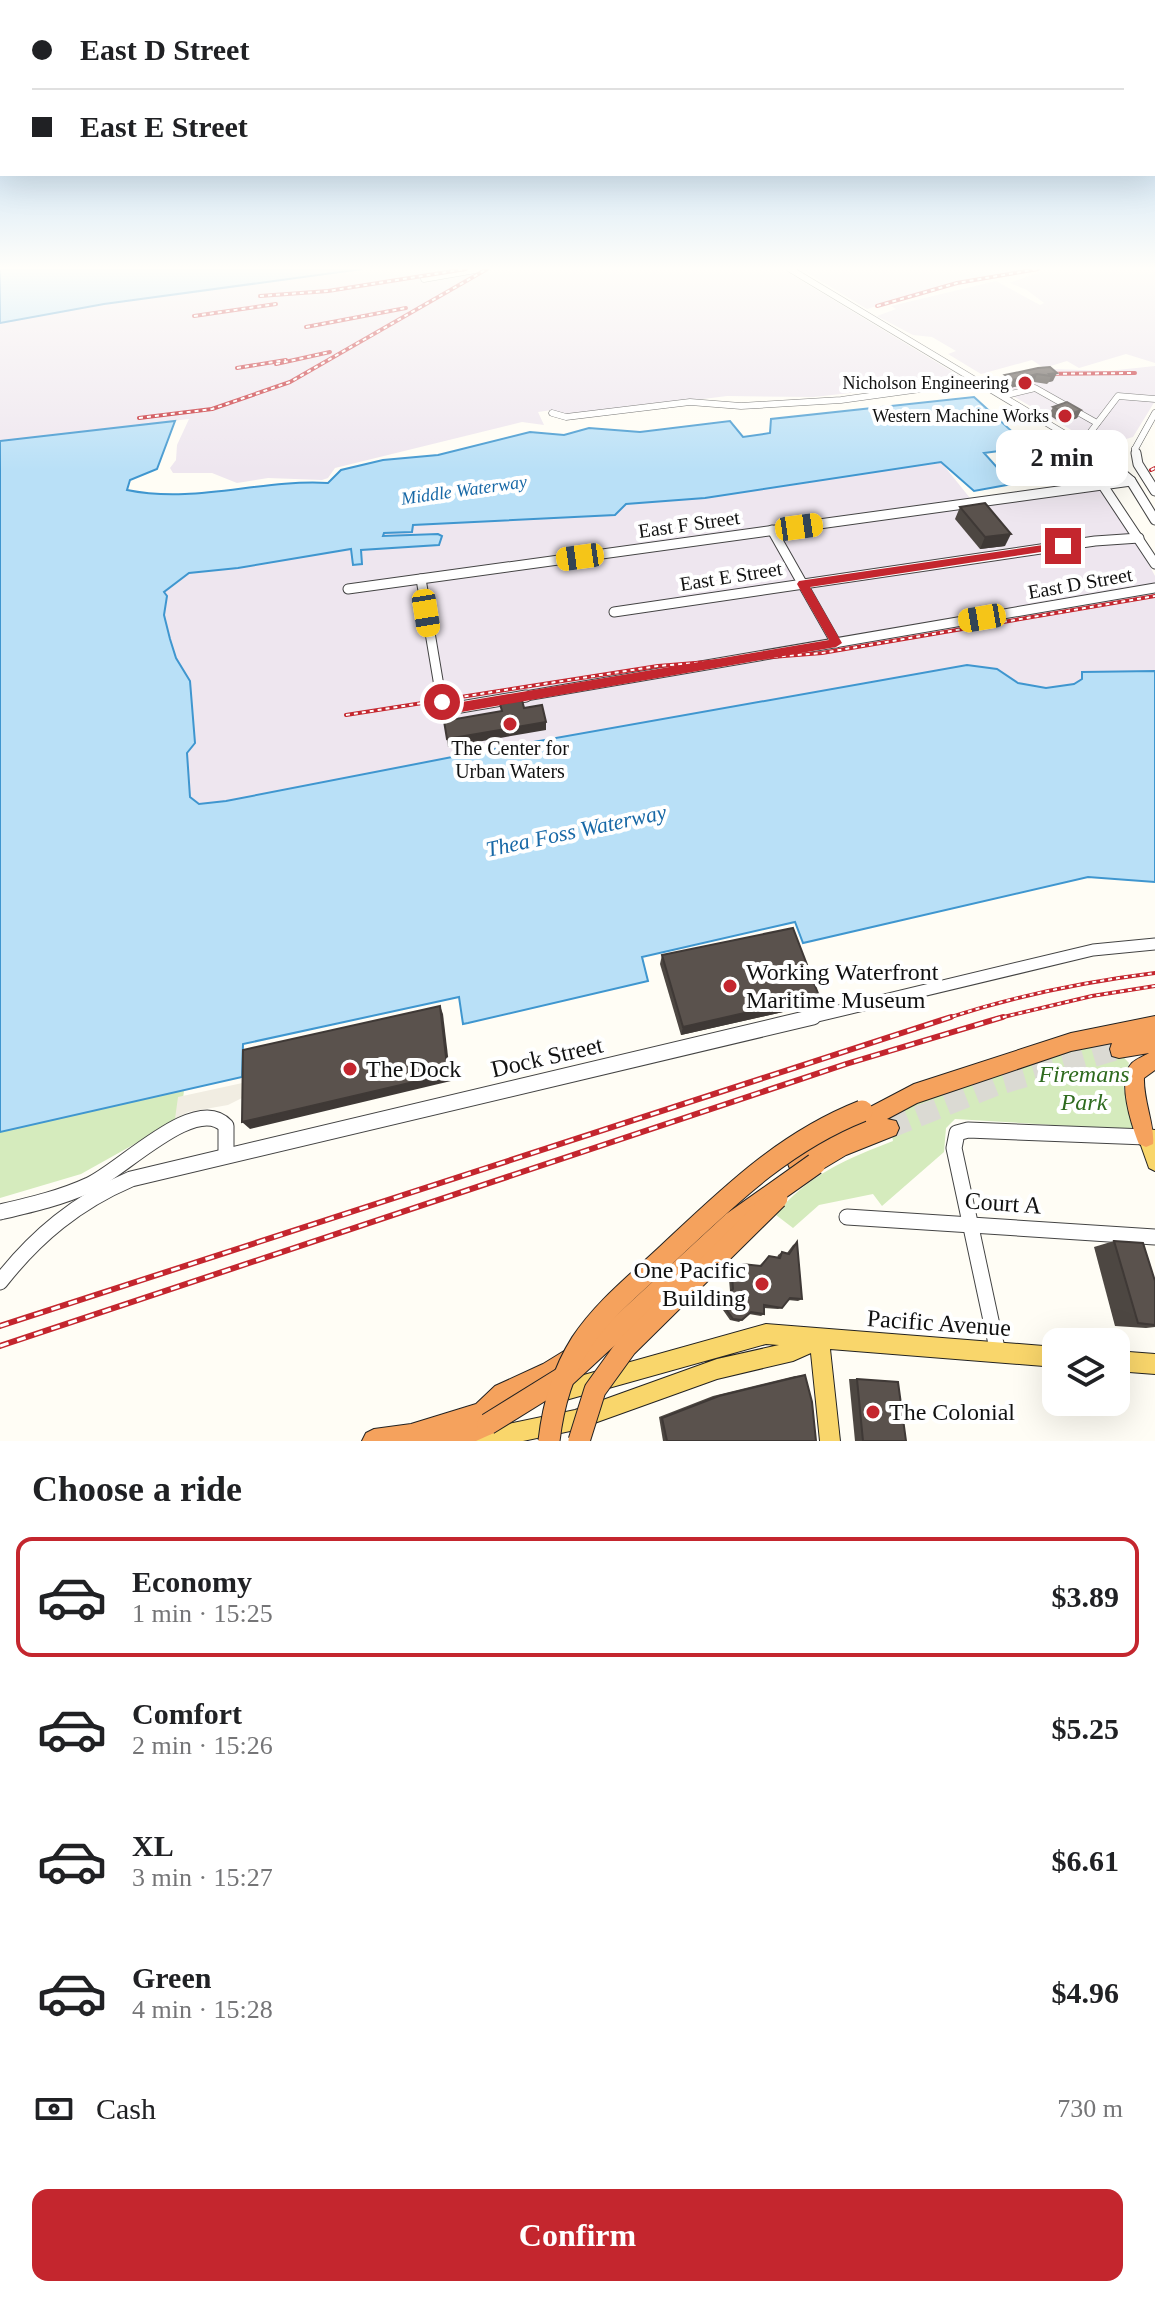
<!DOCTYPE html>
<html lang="en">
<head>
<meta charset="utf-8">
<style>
  :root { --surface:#fff; --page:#f6f6f6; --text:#202124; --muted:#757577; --line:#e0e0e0; --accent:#c4262e }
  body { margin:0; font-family:"Times New Roman",serif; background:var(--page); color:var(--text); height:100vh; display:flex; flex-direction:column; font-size:30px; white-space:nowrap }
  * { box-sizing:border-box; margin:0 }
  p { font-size:26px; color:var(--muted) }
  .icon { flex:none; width:44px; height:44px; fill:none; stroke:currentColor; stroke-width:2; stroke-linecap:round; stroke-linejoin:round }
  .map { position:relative; height:1441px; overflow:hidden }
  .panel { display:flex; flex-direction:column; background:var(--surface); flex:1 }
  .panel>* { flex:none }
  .top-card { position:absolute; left:0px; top:0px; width:1156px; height:176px; box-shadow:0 8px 32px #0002; display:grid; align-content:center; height:176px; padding:0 32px; background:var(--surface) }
  .controls { position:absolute; left:1042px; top:1328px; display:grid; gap:16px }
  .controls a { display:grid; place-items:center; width:88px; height:88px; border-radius:16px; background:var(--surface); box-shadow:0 8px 32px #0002; font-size:40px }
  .end { position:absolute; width:36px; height:36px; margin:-18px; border:10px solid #c4262e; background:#fff; box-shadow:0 0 0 4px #fff }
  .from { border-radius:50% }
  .bubble { position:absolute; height:56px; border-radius:16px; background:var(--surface); box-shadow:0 8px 32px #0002; font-size:26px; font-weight:700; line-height:56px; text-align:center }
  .car { position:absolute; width:24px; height:48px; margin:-24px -12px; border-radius:10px; box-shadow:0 0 6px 2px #0007; background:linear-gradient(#f5c518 24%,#345 0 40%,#f5c518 0 76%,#345 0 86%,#f5c518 0) }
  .top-card b { display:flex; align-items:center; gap:28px; height:76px; font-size:30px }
  .top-card b+b { border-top:2px solid var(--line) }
  .top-card i { width:20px; height:20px; background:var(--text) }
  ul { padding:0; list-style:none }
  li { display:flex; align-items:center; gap:24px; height:120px; margin:0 16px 12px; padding:0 16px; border:4px solid transparent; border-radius:16px }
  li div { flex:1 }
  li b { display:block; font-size:30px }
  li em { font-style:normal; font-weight:700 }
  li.on { border-color:var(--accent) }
  li>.icon { width:72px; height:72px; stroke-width:1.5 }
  h2 { padding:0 32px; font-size:36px; line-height:96px }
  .pay { display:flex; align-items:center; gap:20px; height:88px; padding:0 32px; font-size:30px }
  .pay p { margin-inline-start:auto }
  .primary-button { display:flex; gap:16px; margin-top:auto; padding:16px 32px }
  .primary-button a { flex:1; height:92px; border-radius:16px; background:var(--accent); color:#fff; font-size:32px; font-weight:700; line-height:92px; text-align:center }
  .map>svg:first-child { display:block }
  .industrial { fill:#eee6ef }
  .green { fill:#d5ebbd }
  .plaza { fill:#f1ede2 }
  .water { fill:#b9e0f7; stroke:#3f96cf; stroke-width:2 }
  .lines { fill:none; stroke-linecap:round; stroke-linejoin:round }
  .highway-tunnel { stroke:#dbdad3; stroke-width:21; stroke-dasharray:21 10; stroke-linecap:butt }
  .minor-far3-casing { stroke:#444; stroke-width:7 }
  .minor-far2-casing { stroke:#444; stroke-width:11 }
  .minor-far1-casing { stroke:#444; stroke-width:13 }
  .minor-casing { stroke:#444; stroke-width:17 }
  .major-casing { stroke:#222; stroke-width:2 }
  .highway-casing { stroke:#222; stroke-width:2 }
  .minor-far3 { stroke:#fff; stroke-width:6 }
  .minor-far2 { stroke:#fff; stroke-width:9 }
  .minor-far1 { stroke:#fff; stroke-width:11 }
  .minor { stroke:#fff; stroke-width:15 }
  .major { fill:#f9d66b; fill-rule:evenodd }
  .highway { fill:#f5a25d; fill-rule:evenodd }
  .rail-far1-casing { stroke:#c4262e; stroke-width:4 }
  .rail-casing { stroke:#c4262e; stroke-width:6 }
  .rail-far1 { stroke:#fff; stroke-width:2; stroke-dasharray:4; stroke-linecap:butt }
  .rail { stroke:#fff; stroke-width:3; stroke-dasharray:9; stroke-linecap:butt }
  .highway-bridge-casing { stroke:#222; stroke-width:23; stroke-linecap:butt }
  .highway-bridge { stroke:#f5a25d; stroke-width:21 }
  .wall { fill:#4d4742 }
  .shaded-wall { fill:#3f3936 }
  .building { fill:#5a524d; stroke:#3f3936; stroke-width:2 }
  .route { fill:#c4262e }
  .poi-dot { fill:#c4262e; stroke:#fff; stroke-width:3 }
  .labels { text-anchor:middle; stroke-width:8; stroke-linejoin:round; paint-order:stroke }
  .far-poi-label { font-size:18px; fill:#111; stroke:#fff; text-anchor:end }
  .far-water-label { font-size:18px; font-style:italic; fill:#1768a6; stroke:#fff }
  .street-label { font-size:20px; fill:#111; stroke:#fff }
  .poi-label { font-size:20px; fill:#111; stroke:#fff }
  .water-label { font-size:22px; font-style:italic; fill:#1768a6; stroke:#fff }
  .near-poi-label { font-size:24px; fill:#111; stroke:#fff; text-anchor:start }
  .near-street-label { font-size:24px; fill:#111; stroke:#fff }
  .near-park-label { font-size:24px; font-style:italic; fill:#2f6b1f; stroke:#fff }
</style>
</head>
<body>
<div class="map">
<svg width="1155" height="1441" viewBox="0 0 1155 1441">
  <rect width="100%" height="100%" fill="#fffdf5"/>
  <g class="industrial">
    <path d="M362 269H782L966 380 814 397 727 396 568 416 552 410 538 412 544 425 522 422 335 468 328 478 322 480 268 478 237 483 212 473H173L170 468 176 460 177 445 189 419 0 441V323L104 304Z"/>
    <path d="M801 269H1031L944 285 867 309Z"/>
    <path d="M1047 269H1155V363L1126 354 1079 368 1067 361 1044 368 1032 360 981 374 948 354 956 351 932 337 913 335 877 316 896 309 891 306 996 281 1040 305 1044 303 1027 290 1010 283Z"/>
    <path d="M1155 366V401L1133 437 1126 439 1073 431 987 381 1054 369 1108 371Z"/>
    <path d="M941 462 970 498 1094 481 1132 533 1155 576V671L1082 672V679L1074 684 1046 688 1018 683 997 669 967 665 483 751 226 801 199 804 190 797 187 766 190 682 176 658 170 639 164 615 167 596 163 592 189 573 238 568 351 549 362 564 361 550 382 548 383 533 411 532 413 525 615 515 626 504 705 498Z"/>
  </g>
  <g class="green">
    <path d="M1108 1041 1129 1063 1123 1084 1134 1130 955 1119 946 1128 944 1152 882 1206 873 1194 819 1205 793 1228 776 1215C805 1176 849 1158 893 1141L888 1114 993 1072Z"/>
    <path d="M184 1090 181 1118 81 1174 0 1198V1132Z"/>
  </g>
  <path class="plaza" d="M247 1082 246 1096 228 1105 188 1112 175 1119 178 1097Z"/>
  <g class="water">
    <path d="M0 269H362L104 304 0 323Z"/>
    <path d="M974 397 1029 447 984 453 1012 484 974 491 941 462 705 498 626 504 615 515 413 525 412 532 384 533 383 536 438 534 442 536 439 545 361 550 362 564 353 565 351 549 238 568 189 573 164 592 167 596 164 615 170 639 176 658 190 681 195 743 187 753 190 797 199 804 226 801 483 751 967 665 997 669 1018 683 1046 688 1074 684 1082 679V672L1155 671V882L1088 877 803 943 795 922 642 957 648 981 468 1023 463 1024 459 997 243 1044 242 1077 0 1132V441L175 421 157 469 130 480 127 490C195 504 260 479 328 483L341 470 383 460 438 455 530 432 564 435 589 428 640 432 730 421 743 437 770 433 771 419Z"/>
  </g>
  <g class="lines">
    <path class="highway-tunnel" d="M889 1128 997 1085 1119 1049"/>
    <defs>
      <g id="minor-far3">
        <path d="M790 269 1100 455"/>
        <path d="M424 279 481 269"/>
        <path d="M1003 396 1035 388 1097 423"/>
        <path d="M552 413 566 417 690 402 741 406 841 400 978 381"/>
        <path d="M1082 436 1115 445"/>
        <path d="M1063 437 1079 455"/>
        <path d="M1086 438 1118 396 1155 399"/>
        <path d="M1135 449 1136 455"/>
        <path d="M1135 449 1155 413"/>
      </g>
      <g id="minor-far2">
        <path d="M1077 453 1092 469 1155 564"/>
        <path d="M1098 453 1131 481 1155 520"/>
        <path d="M1136 453 1138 464 1155 491"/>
        <path d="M772 530 836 643"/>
        <path d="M421 579 441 698"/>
        <path d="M348 589 1131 481"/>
        <path d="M614 612 1095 541 1139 538"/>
        <path d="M514 698 1155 588"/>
      </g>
      <g id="minor-far1">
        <path d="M441 696 443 710 526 696"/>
        <path d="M805 1019 1093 950 1155 944"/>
      </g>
      <g id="minor">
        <path d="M0 1212C30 1205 61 1198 89 1185 121 1171 196 1093 226 1126V1155"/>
        <path d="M847 1217 1155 1237"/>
        <path d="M0 1282C36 1236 77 1202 131 1179L813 1017"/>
        <path d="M998 1353 954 1148 957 1133 968 1130 1146 1137"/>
      </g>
      <g id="major">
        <path d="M1146 1129 1155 1130V1171L1149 1168 1138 1137 1140 1131Z"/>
        <path d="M766 1324 1056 1347V1367L830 1349 840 1441H820L811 1353 793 1361 717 1379 575 1430 523 1441H464L467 1434 474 1431 575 1410 717 1359 779 1345 766 1344 555 1403 548 1400 545 1393 548 1386 555 1383Z"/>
        <path d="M1116 1351 1155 1354V1374L1116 1371Z"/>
      </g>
      <g id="highway">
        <path d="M1155 1016V1070L1144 1078C1143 1099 1155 1127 1153 1144L1146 1147 1139 1144C1132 1126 1116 1079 1132 1063 1136 1059 1144 1056 1149 1053L1119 1058 1112 1056 1110 1049 1112 1043 1071 1051 917 1103 887 1119 896 1121 899 1128 896 1135 846 1155 821 1170 813 1166 798 1174 791 1171 788 1164 791 1157 853 1116 914 1084 1071 1033Z"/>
        <path d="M569 1348 577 1351 580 1359C569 1385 532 1388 511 1403 506 1406 501 1412 497 1416L500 1424 496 1432 476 1441H362L366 1433 374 1429 411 1424 476 1404 495 1386 543 1364Z"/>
      </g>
    </defs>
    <use href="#minor-far3" class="minor-far3-casing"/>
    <use href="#minor-far2" class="minor-far2-casing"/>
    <use href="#minor-far1" class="minor-far1-casing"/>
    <use href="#minor" class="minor-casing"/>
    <use href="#major" class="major-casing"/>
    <use href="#highway" class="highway-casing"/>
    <use href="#minor-far3" class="minor-far3"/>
    <use href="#minor-far2" class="minor-far2"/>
    <use href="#minor-far1" class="minor-far1"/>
    <use href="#minor" class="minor"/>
    <use href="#major" class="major"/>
    <use href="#highway" class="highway"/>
    <defs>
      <g id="rail-far1">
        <path d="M260 296 328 291 466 269"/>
        <path d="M877 306 957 283 1038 269"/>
        <path d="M194 316 276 304"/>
        <path d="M306 327 406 308"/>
        <path d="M276 364 330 352"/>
        <path d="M237 368 286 360"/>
        <path d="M1031 374 1135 373"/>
        <path d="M139 418 212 409 290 382 487 269"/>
        <path d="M1151 470 1155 468"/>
        <path d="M346 715 658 666 822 653 1155 596"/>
        <path d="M945 1019C1014 996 1083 982 1155 973"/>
        <path d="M995 1019 1092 996 1155 986"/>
      </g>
      <g id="rail">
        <path d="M0 1326 951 1017"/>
        <path d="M0 1346 846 1064 1003 1017"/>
      </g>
    </defs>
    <use href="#rail-far1" class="rail-far1-casing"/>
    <use href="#rail" class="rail-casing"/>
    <use href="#rail-far1" class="rail-far1"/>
    <use href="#rail" class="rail"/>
    <defs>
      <g id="highway-bridge">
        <path d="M488 1424 567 1375 733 1222 815 1164"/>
        <path d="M549 1441C553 1406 562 1373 581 1343 603 1310 633 1286 662 1259 724 1201 781 1143 862 1111"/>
        <path d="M579 1441 595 1390 626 1347 777 1198"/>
      </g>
    </defs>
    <use href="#highway-bridge" class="highway-bridge-casing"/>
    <use href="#highway-bridge" class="highway-bridge"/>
  </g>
  <g class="wall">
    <path d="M1050 367 1053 381 1049 382 1047 384 1034 382 1010 388 1002 384 1005 375Z"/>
    <path d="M1053 407 1081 410 1077 418 1063 424 1049 415Z"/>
    <path d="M1065 457 1086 474 1071 476 1061 466Z"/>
    <path d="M960 507 1005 546 980 549 955 519Z"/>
    <path d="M662 955 814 1005 681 1035 660 964Z"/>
    <path d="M1114 1241 1155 1281V1327L1146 1328 1115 1326 1094 1247Z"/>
    <path d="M797 1242 802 1299 798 1301 788 1300 782 1308 778 1309 764 1308V1314L761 1316 749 1314 739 1322 730 1320 723 1310 724 1298 730 1291 729 1279 742 1264 759 1266 769 1256 777 1258 778 1255 782 1252 787 1253 793 1245Z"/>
    <path d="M805 1375 816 1441H663L659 1417 713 1396 795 1376Z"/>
    <path d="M849 1379H857L906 1441H855Z"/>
  </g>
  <g class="shaded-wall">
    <path d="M1057 373 1053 381 1049 382 1051 376 1049 374Z"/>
    <path d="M1037 374 1034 382 1010 388 1013 380Z"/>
    <path d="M1081 410 1077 418 1063 424 1068 415Z"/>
    <path d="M1091 465 1086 474 1071 476 1075 467Z"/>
    <path d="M1011 534 1005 546 980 549 985 537Z"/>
    <path d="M546 722V730L448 747 447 739Z"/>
    <path d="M819 996 814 1005 681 1035 683 1027Z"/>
    <path d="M440 1006 443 1014 451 1081 250 1129 242 1122Z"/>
  </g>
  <g class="building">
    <path d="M1050 367 1057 373 1049 374 1051 376 1037 374 1013 380 1005 375 1038 368Z"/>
    <path d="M1067 402 1081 410 1068 415 1053 407Z"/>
    <path d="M1082 455 1091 465 1075 467 1065 457Z"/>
    <path d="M985 503 1011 534 985 537 960 507Z"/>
    <path d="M522 700 524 708 542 705 546 722 447 739 444 721 502 711 500 704Z"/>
    <path d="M793 928 819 996 683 1027 662 955Z"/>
    <path d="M440 1006 448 1074 242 1122 243 1050Z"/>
    <path d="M1114 1241 1143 1243 1155 1281V1325L1138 1323Z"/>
    <path d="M797 1242 802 1299 790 1298 782 1308 764 1305V1314L751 1312 742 1320 733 1319 726 1309 727 1296 733 1289 732 1276 742 1264 761 1266 769 1256 780 1258 782 1252 789 1254Z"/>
    <path d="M805 1375 812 1402 816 1441H667L662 1418 719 1396Z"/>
    <path d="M857 1379 898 1382 906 1441H863Z"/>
  </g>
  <linearGradient id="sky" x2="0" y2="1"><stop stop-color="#95c6ee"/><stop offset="0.57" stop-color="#fffefa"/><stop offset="1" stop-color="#fffefa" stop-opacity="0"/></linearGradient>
  <rect width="1155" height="471" fill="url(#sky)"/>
  <path class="route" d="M1063 542 1069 546 1067 548 810 587 842 643 836 647 450 714 443 715 437 710 436 702 442 697 450 704 829 640 797 584 799 581Z"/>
  <g class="poi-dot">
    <circle cx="1025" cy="383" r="8"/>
    <circle cx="1065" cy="416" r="8"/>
    <circle cx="510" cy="724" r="8"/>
    <circle cx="730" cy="986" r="8"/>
    <circle cx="350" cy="1069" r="8"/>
    <circle cx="762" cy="1284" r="8"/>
    <circle cx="873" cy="1412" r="8"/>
  </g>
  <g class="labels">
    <g class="far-poi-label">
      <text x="1009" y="389">Nicholson Engineering</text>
      <text x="1049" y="422">Western Machine Works</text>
    </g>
    <g class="far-water-label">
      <text transform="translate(464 490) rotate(-8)" y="6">Middle Waterway</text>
    </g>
    <g class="street-label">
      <text transform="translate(689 524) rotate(-8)" y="7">East F Street</text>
      <text transform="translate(731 576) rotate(-9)" y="7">East E Street</text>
      <text transform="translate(1080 583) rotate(-10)" y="7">East D Street</text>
    </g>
    <g class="poi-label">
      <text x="510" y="755">The Center for<tspan x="510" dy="23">Urban Waters</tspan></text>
    </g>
    <g class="water-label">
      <text transform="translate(576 830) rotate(-12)" y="8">Thea Foss Waterway</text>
    </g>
    <g class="near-poi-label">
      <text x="746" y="980">Working Waterfront<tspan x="746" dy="28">Maritime Museum</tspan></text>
      <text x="366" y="1077">The Dock</text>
      <text x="746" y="1278" text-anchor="end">One Pacific<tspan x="746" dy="28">Building</tspan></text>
      <text x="889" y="1420">The Colonial</text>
    </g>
    <g class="near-street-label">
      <text transform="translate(547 1057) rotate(-13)" y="8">Dock Street</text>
      <text transform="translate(1003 1203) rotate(4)" y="8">Court A</text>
      <text transform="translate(939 1323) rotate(4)" y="8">Pacific Avenue</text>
    </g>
    <g class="near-park-label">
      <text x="1084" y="1082">Firemans<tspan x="1084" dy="28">Park</tspan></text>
    </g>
  </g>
</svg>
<div class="controls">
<a><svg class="icon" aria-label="layers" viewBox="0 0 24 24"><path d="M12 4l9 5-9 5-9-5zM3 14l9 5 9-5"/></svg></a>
</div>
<i class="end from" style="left:442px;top:702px"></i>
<i class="end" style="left:1063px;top:546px"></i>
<div class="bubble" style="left:996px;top:430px;width:132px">2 min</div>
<i class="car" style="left:799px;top:527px;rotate:82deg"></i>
<i class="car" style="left:580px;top:557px;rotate:262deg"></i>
<i class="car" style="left:426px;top:613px;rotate:171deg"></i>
<i class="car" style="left:982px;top:618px;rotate:260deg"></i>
<div class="top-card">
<b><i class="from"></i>East D Street</b>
<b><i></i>East E Street</b>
</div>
</div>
<section class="panel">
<h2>Choose a ride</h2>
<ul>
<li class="on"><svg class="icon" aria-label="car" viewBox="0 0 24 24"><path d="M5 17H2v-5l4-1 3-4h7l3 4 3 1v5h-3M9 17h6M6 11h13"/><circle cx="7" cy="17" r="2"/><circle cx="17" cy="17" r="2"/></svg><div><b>Economy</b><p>1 min · 15:25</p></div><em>$3.89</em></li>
<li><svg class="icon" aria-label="car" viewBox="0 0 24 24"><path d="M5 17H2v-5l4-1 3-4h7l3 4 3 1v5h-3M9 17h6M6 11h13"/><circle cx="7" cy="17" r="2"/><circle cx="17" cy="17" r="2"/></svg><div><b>Comfort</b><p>2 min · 15:26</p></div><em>$5.25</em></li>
<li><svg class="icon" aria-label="car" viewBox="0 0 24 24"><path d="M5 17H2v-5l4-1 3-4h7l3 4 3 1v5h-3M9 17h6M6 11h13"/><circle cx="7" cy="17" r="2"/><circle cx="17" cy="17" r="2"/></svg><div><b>XL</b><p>3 min · 15:27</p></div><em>$6.61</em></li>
<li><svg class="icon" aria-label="car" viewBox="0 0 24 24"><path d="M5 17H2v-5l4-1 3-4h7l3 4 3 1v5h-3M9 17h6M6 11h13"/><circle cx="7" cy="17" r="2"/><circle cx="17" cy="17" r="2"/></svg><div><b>Green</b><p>4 min · 15:28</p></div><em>$4.96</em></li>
</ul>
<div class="pay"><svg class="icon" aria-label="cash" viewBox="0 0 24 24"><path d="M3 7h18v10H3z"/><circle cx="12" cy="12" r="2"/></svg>Cash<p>730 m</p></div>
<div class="primary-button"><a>Confirm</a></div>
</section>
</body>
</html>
